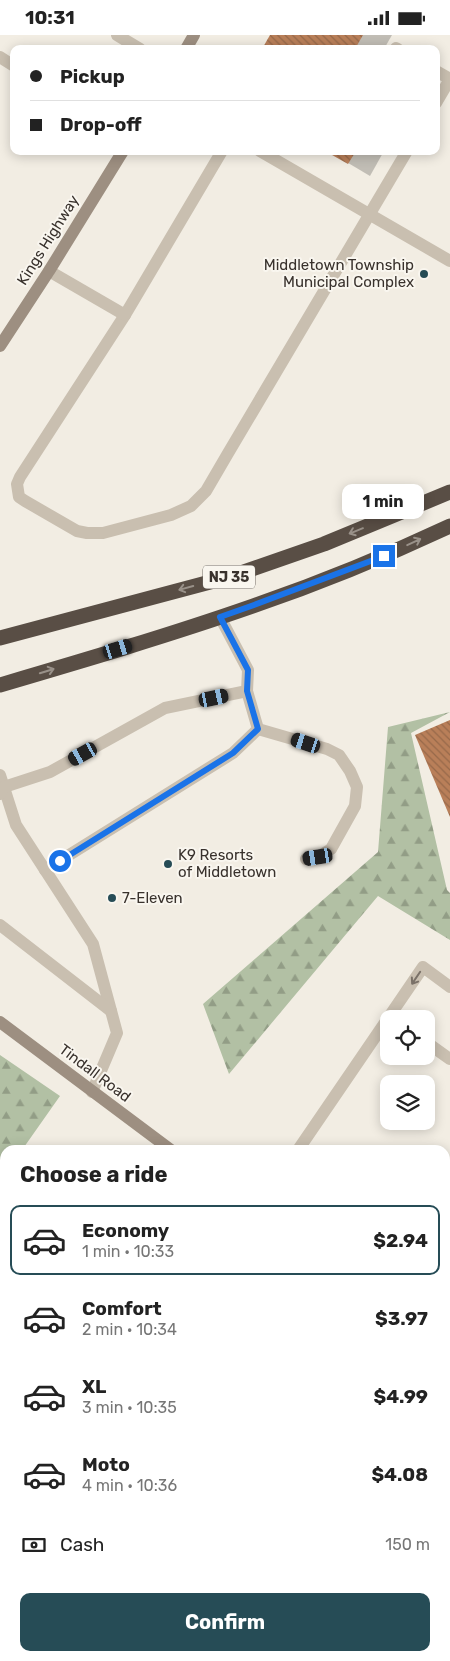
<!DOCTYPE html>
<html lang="en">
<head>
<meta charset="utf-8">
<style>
  :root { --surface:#fff; --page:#f2f2f2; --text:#222; --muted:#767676; --line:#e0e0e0; --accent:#264c56 }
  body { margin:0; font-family:Rubik,sans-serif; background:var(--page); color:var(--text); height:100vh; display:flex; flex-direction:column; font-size:19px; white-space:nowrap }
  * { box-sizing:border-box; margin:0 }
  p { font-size:16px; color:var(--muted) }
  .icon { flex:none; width:28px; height:28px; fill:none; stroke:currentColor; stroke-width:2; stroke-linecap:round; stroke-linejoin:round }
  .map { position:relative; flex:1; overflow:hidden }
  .details { position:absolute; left:0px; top:1110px; width:450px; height:516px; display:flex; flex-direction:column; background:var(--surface); border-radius:15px 15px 0 0; box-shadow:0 2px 12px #0003 }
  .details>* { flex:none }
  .guide { position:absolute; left:10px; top:10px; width:430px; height:110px; border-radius:10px; box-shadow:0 2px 12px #0003; display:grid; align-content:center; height:110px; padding:0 20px; background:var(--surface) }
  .fabs { position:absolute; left:380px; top:975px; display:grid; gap:10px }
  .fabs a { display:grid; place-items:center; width:55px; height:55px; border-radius:10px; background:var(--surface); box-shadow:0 2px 12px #0003; font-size:25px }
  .end { position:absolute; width:22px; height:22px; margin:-11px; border:6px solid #1a73e8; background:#fff; box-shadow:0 0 0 2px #fff }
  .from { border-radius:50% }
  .bubble { position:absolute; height:35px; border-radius:10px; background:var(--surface); box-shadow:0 2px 12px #0003; font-size:16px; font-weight:700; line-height:35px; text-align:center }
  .car { position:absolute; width:15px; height:30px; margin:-15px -8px; border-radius:6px; box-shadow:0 0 4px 1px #0007; background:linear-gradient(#222 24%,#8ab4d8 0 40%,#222 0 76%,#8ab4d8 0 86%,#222 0) }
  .guide b { display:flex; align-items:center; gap:18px; height:48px; font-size:19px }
  .guide b+b { border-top:1px solid var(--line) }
  .guide i { width:12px; height:12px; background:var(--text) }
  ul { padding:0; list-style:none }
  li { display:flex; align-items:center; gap:15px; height:70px; margin:0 10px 8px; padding:0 10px; border:2px solid transparent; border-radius:10px }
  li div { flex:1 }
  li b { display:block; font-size:19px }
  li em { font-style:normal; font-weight:700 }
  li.current { border-color:var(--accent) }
  li>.icon { width:45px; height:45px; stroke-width:1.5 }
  h2 { padding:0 20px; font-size:22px; line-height:60px }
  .pay { display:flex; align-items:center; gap:12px; height:55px; padding:0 20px; font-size:19px }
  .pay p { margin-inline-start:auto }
  .action { display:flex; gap:10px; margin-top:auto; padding:10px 20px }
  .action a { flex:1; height:58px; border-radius:10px; background:var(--accent); color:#fff; font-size:20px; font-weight:700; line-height:58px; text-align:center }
  .status { display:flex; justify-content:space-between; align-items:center; height:35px; padding:0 25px; background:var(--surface); direction:ltr }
  .status svg { height:14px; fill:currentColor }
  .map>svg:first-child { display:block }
  .forest { fill:url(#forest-firs) }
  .shadow { fill:#0003 }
  .building { fill:url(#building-back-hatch) }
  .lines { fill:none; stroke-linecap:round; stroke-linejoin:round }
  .lane { stroke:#c9bfb0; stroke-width:12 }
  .street { stroke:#c9bfb0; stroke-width:12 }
  .secondary { stroke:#9d8f81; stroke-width:12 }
  .highway { stroke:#594e45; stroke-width:15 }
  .oneway { stroke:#999189 }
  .oneway2 { stroke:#7a7168 }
  .route { stroke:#1a73e8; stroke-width:6 }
  .poi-dot { fill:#264c56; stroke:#f9f6ef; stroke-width:2 }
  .labels { text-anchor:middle; stroke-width:4; stroke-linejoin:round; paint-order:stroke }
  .shield { fill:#f9f6ef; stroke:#736d67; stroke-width:1 }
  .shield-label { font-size:14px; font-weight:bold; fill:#39322d }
  .street-label { font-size:15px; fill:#39322d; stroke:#f9f6ef }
  .poi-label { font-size:15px; fill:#39322d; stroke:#f9f6ef; text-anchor:start }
</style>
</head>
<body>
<div class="status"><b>10:31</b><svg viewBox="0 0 49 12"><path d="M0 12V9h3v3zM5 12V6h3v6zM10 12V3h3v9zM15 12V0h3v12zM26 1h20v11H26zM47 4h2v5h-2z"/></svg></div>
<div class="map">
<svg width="450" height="1626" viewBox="0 0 450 1626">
  <defs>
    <pattern id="forest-firs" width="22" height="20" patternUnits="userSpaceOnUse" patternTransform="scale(1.25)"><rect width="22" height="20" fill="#b2c0a4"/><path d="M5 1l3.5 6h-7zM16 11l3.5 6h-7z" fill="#929d86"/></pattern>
    <pattern id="building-back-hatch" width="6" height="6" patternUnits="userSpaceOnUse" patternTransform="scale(1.25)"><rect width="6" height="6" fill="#b97f59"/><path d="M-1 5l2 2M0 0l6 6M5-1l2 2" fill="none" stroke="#97694a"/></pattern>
  </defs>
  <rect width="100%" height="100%" fill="#f2ede3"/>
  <g class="forest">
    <path d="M450 677 411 698 447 855 450 858V905L378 861 229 1039 203 969 378 817 388 692Z"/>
    <path d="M0 1020 60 1061 22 1115H5V1139L0 1146Z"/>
    <path d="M0 1495 5 1497V1621H387L385 1626H0Z"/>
  </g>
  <g class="shadow">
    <path d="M271 0H392L384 14H263Z"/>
    <path d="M328 116H384L370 141Z"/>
  </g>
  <g class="building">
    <path d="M270 0H363L355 14H262Z"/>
    <path d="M325 116H356L348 129Z"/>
    <path d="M450 685V782L415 700Z"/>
  </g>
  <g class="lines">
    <g class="lane">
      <path d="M396 13 398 14"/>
      <path d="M0 22 14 31"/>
      <path d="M436 36 450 44 436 68"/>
      <path d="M222 116 125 280 20 442 17 449 19 462 25 466 77 496 87 498H103L171 480 191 471 206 456 227 420 407 116"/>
      <path d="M260 116 450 226"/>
      <path d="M49 236 125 280"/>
      <path d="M258 694 327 714 339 720 350 736 357 752 355 771 331 814 318 822 306 824"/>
      <path d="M0 740 16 790 93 909 117 998 92 1057"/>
      <path d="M0 759 4 752 50 737 165 673 247 656 248 635 220 582"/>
      <path d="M45 835 233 718 258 694 247 656"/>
      <path d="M0 890 111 976"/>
      <path d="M426 1007 450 1024"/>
      <path d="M298 1115 423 932 450 952"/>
      <path d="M0 1218 5 1211"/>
      <path d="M445 1231 450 1225"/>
      <path d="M0 1351 5 1344"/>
    </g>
    <path class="street" d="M117 0 140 14"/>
    <g class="secondary">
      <path d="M186 14 194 0"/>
      <path d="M0 311 49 236 123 116"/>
      <path d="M0 987 171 1115"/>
      <path d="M445 1318 450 1321"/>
    </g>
    <g class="highway">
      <path d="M0 603 229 542 324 509 450 457"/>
      <path d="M0 650C85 625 170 600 253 571 320 548 386 521 450 491"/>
    </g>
  </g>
  <defs><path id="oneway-shaft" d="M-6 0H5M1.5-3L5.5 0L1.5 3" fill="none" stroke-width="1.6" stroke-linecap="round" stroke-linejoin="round" transform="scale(1.25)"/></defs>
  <g class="oneway">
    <use href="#oneway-shaft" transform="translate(356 496) rotate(158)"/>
    <use href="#oneway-shaft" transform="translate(414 507) rotate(-25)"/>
    <use href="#oneway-shaft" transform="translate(186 553) rotate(165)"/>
    <use href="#oneway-shaft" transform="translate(47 636) rotate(-17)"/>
  </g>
  <use class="oneway2" href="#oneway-shaft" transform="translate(416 943) rotate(124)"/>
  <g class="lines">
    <path class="route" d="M60 826 233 718 258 694 247 656 248 635 220 582 254 570 384 521"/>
  </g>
  <g class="poi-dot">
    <circle cx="424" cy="239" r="5"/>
    <circle cx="168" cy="829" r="5"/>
    <circle cx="112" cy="863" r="5"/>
  </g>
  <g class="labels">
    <rect class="shield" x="203" y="530.5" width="52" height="23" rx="4"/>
    <g class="shield-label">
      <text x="229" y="547">NJ 35</text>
    </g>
    <g class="street-label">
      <text transform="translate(48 205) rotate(-58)" y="5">Kings Highway</text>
      <text transform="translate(95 1038) rotate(37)" y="5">Tindall Road</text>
    </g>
    <g class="poi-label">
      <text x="414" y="235" text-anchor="end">Middletown Township<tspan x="414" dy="17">Municipal Complex</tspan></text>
      <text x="178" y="825">K9 Resorts<tspan x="178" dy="17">of Middletown</tspan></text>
      <text x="122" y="868">7-Eleven</text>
    </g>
  </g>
</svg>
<div class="fabs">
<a><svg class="icon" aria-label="locate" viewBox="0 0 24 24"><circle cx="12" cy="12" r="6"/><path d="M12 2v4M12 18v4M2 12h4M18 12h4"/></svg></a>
<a><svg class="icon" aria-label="layers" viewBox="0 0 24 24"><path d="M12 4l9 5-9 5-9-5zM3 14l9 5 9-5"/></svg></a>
</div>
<i class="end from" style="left:60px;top:826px"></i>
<i class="end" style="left:384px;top:521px"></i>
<div class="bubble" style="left:342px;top:449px;width:82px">1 min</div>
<i class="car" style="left:118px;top:614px;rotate:73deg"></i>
<i class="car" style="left:214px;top:663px;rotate:78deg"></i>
<i class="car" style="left:306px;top:708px;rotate:288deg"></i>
<i class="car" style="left:83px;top:719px;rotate:241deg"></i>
<i class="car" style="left:318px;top:822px;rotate:261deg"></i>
<div class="guide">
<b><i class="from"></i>Pickup</b>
<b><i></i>Drop-off</b>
</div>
<section class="details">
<h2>Choose a ride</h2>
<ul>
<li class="current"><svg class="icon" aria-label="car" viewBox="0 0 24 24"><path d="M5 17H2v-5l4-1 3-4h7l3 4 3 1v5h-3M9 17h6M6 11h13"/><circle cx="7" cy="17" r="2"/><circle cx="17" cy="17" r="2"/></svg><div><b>Economy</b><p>1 min · 10:33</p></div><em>$2.94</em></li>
<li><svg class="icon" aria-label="car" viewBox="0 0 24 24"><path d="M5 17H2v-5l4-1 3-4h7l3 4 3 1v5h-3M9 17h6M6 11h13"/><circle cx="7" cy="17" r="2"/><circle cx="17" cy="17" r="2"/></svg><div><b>Comfort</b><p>2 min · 10:34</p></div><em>$3.97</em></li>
<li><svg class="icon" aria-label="car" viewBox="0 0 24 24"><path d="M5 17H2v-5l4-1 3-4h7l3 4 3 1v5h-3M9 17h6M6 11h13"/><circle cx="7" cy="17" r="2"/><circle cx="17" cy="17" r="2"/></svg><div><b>XL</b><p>3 min · 10:35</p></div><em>$4.99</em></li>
<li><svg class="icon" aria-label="car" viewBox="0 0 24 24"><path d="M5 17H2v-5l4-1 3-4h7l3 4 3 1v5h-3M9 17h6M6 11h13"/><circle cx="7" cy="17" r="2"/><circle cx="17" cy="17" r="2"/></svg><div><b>Moto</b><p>4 min · 10:36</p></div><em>$4.08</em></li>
</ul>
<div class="pay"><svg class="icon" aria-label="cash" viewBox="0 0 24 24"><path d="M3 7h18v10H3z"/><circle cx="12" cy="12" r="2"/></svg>Cash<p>150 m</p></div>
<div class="action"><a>Confirm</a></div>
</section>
</div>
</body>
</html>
